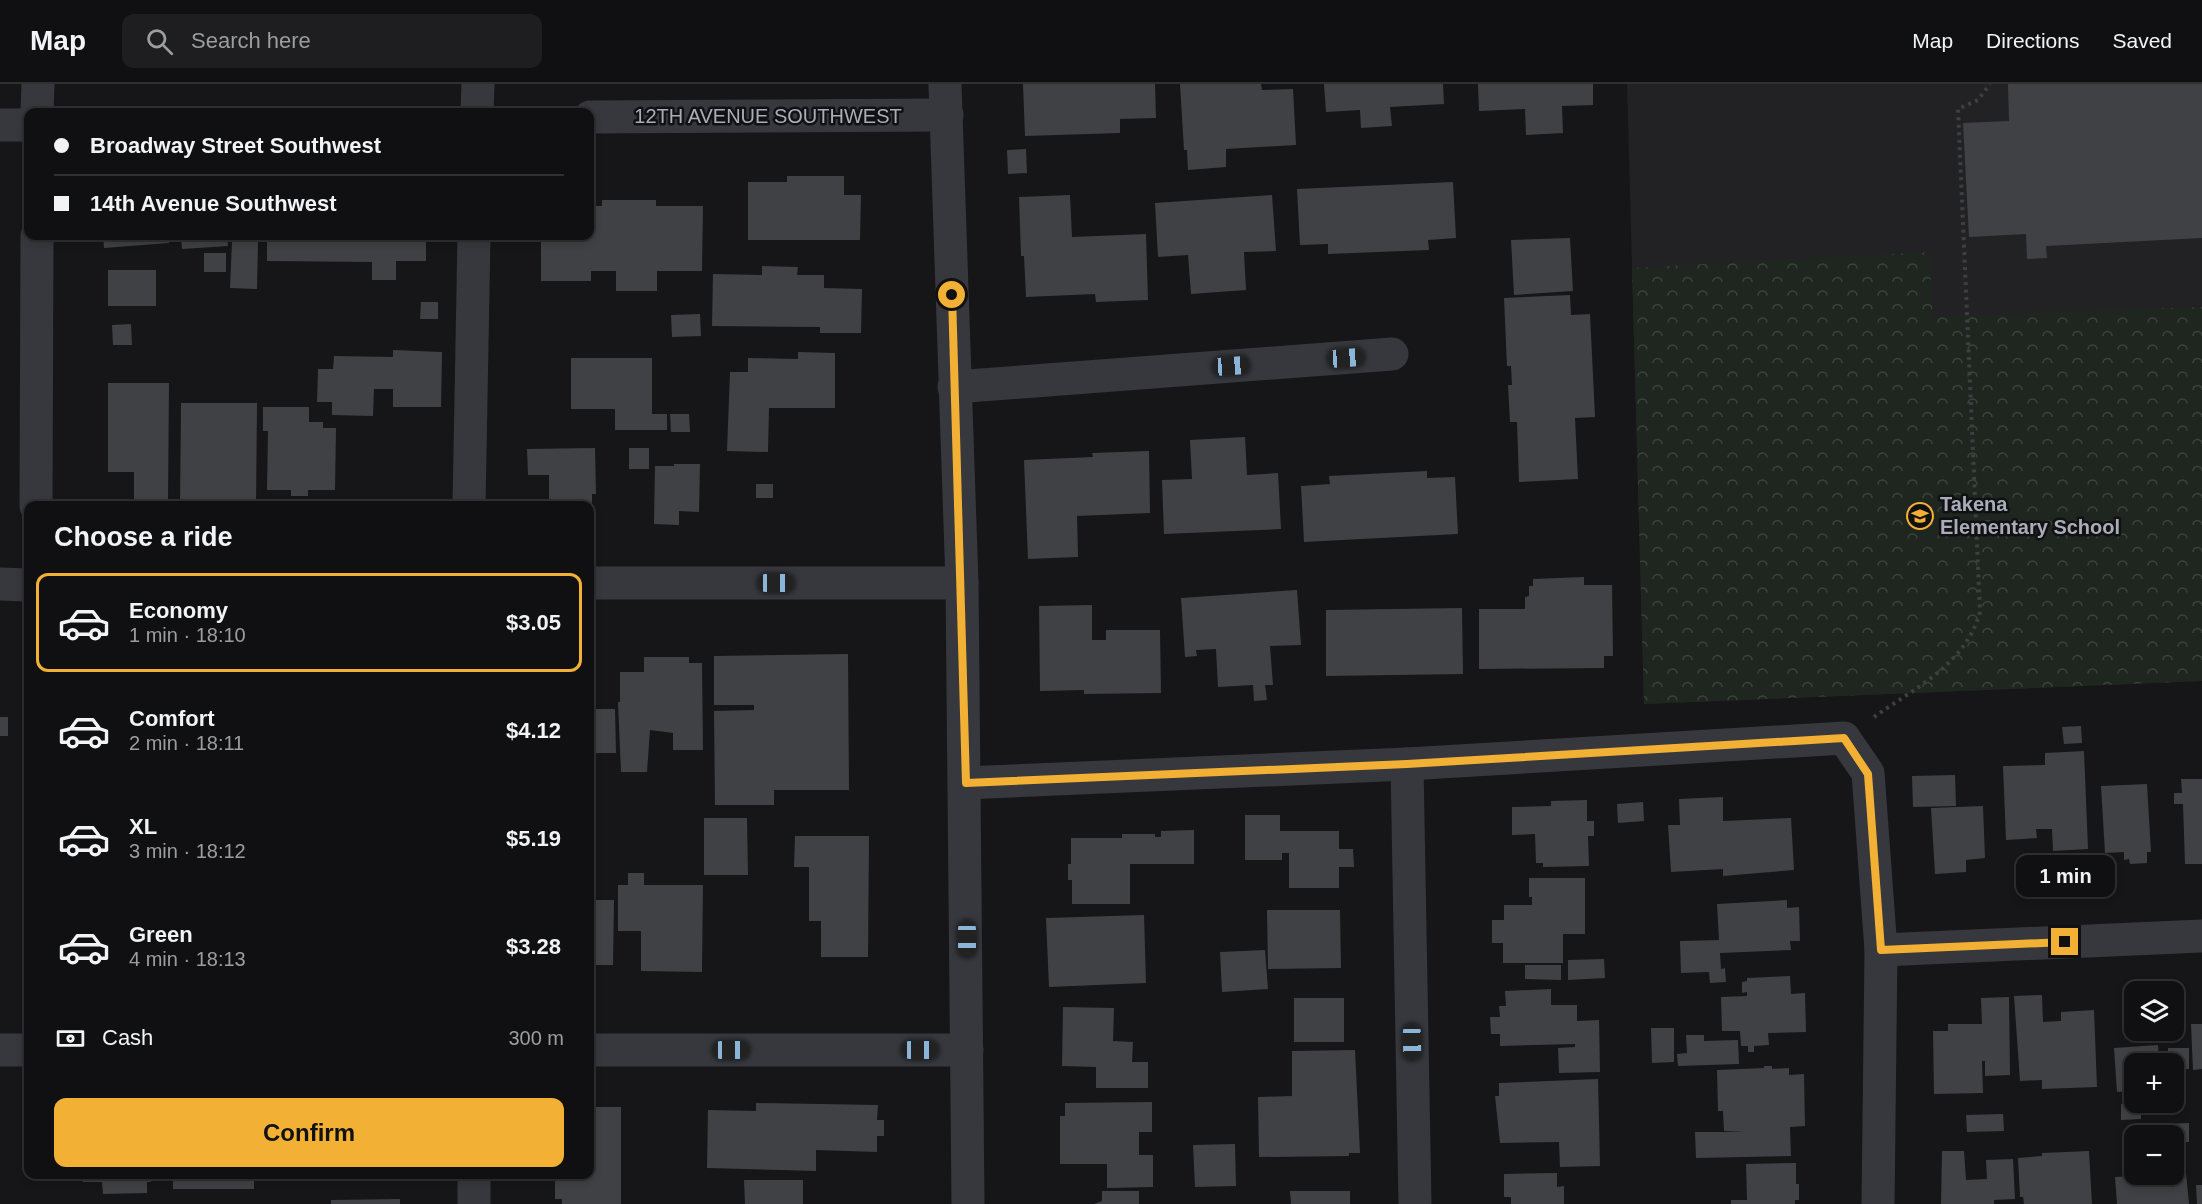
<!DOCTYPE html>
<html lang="en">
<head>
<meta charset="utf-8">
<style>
  :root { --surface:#101012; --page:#1e1e20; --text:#f1f3f6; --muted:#9c9d9f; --line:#303032; --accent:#f2b134 }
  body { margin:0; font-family:Helvetica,sans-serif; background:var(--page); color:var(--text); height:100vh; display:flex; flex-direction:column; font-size:22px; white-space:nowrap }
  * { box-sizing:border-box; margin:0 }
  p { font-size:20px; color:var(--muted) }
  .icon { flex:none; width:33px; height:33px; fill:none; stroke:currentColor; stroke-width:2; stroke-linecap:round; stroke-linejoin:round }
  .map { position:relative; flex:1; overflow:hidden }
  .sheet { position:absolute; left:24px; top:417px; width:570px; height:678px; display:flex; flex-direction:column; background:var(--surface); border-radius:12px; box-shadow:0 3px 9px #0003,0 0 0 2px var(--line) }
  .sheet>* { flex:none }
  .top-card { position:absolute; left:24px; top:24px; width:570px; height:132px; border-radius:12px; box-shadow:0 3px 9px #0003,0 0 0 2px var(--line); display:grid; align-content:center; height:132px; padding:0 30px; background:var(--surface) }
  .controls { position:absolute; left:2124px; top:897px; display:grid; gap:12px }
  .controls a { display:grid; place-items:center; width:60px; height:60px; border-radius:12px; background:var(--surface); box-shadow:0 3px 9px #0003,0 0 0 2px var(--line); font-size:30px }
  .end { position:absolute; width:27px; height:27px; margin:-14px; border:8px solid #f2b134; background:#111; box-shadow:0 0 0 3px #111 }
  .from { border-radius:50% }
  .bubble { position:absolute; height:42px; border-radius:12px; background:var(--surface); box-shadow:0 3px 9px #0003,0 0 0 2px var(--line); font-size:20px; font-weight:600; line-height:42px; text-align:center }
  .car { position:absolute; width:18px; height:36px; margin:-18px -9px; border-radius:8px; box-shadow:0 0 4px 2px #0007; background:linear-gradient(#222 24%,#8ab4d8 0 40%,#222 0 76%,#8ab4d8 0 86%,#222 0) }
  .top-card b { display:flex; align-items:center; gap:21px; height:57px; font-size:22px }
  .top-card b+b { border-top:2px solid var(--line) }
  .top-card i { width:15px; height:15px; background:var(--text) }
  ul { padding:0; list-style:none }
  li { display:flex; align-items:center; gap:18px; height:99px; margin:0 12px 9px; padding:0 18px; border:3px solid transparent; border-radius:12px }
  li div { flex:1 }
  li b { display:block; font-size:22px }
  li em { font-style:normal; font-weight:600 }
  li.active { border-color:var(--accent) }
  li>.icon { width:54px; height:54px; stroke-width:1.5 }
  h2 { padding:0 30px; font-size:27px; line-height:72px }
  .pay { display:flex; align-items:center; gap:15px; height:66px; padding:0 30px; font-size:22px }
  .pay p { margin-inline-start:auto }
  .action { display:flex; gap:12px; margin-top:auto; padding:12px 30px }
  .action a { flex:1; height:69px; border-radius:12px; background:var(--accent); color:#111; font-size:24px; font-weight:600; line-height:69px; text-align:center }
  header { display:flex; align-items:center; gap:36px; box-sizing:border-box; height:84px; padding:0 30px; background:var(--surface); border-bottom:2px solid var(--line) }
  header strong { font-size:28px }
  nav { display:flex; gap:33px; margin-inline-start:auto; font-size:21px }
  .search { width:420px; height:54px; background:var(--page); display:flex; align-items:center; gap:15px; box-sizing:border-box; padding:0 21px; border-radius:12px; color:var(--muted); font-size:22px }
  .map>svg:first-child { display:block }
  .built { fill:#222225 }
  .park { fill:url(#park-crowns) }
  .building { fill:#404145 }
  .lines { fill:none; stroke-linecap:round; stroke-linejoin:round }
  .path { stroke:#3d3f44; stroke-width:4; stroke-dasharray:3 4.5; stroke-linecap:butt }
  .minor { stroke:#37383d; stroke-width:33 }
  .route { stroke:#f2b134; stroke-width:8 }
  .labels { text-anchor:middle; stroke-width:5; stroke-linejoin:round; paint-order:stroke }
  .street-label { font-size:20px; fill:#a8adb8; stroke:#111113 }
  .poi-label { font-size:20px; font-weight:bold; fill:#a8adb8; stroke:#111113; text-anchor:start }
</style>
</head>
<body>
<header>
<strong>Map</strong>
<div class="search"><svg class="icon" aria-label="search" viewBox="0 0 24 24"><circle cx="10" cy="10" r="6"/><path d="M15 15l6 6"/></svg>Search here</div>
<nav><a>Map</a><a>Directions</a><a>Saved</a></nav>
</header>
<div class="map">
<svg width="2202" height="1120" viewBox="0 0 2202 1120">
  <defs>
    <pattern id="park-crowns" width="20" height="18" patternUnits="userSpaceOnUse" patternTransform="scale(1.5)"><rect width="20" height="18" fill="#1e261f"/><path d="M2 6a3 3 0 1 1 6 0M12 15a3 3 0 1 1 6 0" fill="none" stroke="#3c433d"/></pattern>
  </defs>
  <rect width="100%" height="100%" fill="#161618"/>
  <path class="built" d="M1627 0H2202V597L1644 620Z"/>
  <path class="park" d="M1929 168 1933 233 2202 223V597L1644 620 1632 184Z"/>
  <g class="building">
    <path d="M1023 0H1155L1156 34 1120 35V49L1025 52Z"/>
    <path d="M1180 0H1261L1262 6 1293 5 1296 61 1226 65V83L1188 86 1187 66H1184Z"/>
    <path d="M1324 0H1443L1444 20 1390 23 1392 42 1361 44 1360 26 1326 28Z"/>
    <path d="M1478 0H1593V21L1562 22 1563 49 1526 51 1525 25 1479 27Z"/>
    <path d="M2008 0H2202V154L2046 162 2047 174 2027 175 2026 150 1969 153 1963 39 2009 37Z"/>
    <path d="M1026 65 1027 89 1008 90 1007 66Z"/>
    <path d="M787 92H844V111H861L860 156H748V98H787Z"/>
    <path d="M1453 98 1456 154 1428 156 1429 166 1328 170V160L1300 161 1297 105Z"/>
    <path d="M1070 111 1072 153 1146 150 1148 216 1096 218 1095 210 1026 213 1024 172H1021L1019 113Z"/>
    <path d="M1272 111 1276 167 1244 168 1246 206 1191 210 1188 171 1158 173 1155 119Z"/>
    <path d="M602 116H656V122H703L702 187H657V207H616V187H591V197H541V152H590V122H602Z"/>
    <path d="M103 152H168L169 159 104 164Z"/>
    <path d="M181 152H227L228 162 182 165Z"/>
    <path d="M267 152H426V177H396V196H372V178L267 177Z"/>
    <path d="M1570 154 1573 207 1514 211 1511 156Z"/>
    <path d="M232 157 258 158 257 205 230 204Z"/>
    <rect x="204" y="169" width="22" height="19"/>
    <path d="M762 182 798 183 797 191H824V204L862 205 861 249H820V243L712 242 713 190 762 191Z"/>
    <rect x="108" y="186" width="48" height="36"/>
    <path d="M1570 211 1571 231 1590 230 1595 333 1575 334 1578 395 1519 398 1517 338H1510L1508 301H1512L1511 282H1507L1504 214Z"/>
    <path d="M421 218H438V235H420Z"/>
    <path d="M700 230 701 252 672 253 671 231Z"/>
    <path d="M131 240 132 261H113L112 241Z"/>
    <path d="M393 266 442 268 441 323H393V305H374L373 332 332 331V318H317L318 285H333L334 272 393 273Z"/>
    <path d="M798 268 835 269V324H769L768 368 727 367 730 288H748V274L798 275Z"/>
    <path d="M571 274H652V330H667V346H615V325H571Z"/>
    <path d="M108 299H169L168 417 134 416V388H108Z"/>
    <path d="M181 319H257L256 421H180Z"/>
    <path d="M263 323H309V338H323V344H336L335 406H308V412H291V406H267L268 347H263Z"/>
    <path d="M670 330H689L690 348H671Z"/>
    <path d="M1245 353 1247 391 1278 389 1281 445 1164 450 1162 396 1192 395 1190 356Z"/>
    <path d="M595 364 596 410H592V433H590V422H549V391H528L527 365Z"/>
    <rect x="629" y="364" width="20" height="21"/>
    <path d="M1149 367 1150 429 1077 432 1078 473 1028 475 1024 376 1093 373 1092 369Z"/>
    <path d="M674 380H700L699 428 679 427V441L654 440 655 382H674Z"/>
    <path d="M1427 387V394L1455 393 1458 450 1304 458 1301 402 1330 400 1329 392Z"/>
    <rect x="756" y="400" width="17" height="14"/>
    <path d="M1584 493V501H1612L1613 572H1604V584L1479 585V525H1525V513L1529 512V502H1533V495Z"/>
    <path d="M1297 506 1301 561 1270 562 1273 601H1265L1267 616 1254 617 1253 601 1218 603 1216 565 1196 566 1197 572 1185 573 1181 514Z"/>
    <path d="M1092 521V556H1106V546H1160L1161 609 1084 610V606L1040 607 1039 522Z"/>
    <path d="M1462 524 1463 590 1326 592V526Z"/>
    <path d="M848 570 849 706H774V721H715L714 627 754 626V621H714V572Z"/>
    <path d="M590 571 592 625H615L616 669H590Z"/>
    <path d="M644 573H689V579H702L703 666H673V649L650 646 647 688H621L618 618H620V588H644Z"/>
    <rect x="0" y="633" width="8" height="19"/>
    <path d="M2081 642 2082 659 2064 660 2062 643Z"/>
    <path d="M2084 667 2088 765 2053 767 2052 745H2036L2037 754 2006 756 2003 682 2045 681V669Z"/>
    <path d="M1955 691 1956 722 1913 723 1912 692Z"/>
    <path d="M2181 695H2202V780H2185L2183 720H2174V709H2182Z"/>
    <path d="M2147 700 2151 768H2147V779L2130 780 2129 775 2124 776V768L2105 769 2101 702Z"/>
    <path d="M1723 713V737L1791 734 1794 786 1723 792V785L1671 788 1668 741H1680L1679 715Z"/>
    <path d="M1587 716V737H1594V752H1588L1589 782 1543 783V779H1536L1535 750 1512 751V723L1551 722V717Z"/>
    <path d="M1643 718 1644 737 1618 739 1617 720Z"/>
    <path d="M1983 722 1985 774 1966 776V788L1935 790 1931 724Z"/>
    <path d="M1245 731H1280V747H1339V765H1353L1354 783H1339V804H1289V769H1282V776H1245Z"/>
    <path d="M704 734H747L748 791H704Z"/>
    <path d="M1194 746V780H1130V820H1072V796H1068V780H1071V754H1122V750H1155V753H1161V747Z"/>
    <path d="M795 752H869L868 873H821V837H809V783H794Z"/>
    <path d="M628 789H644V801H703L702 888 641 887V847H618V801H628Z"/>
    <path d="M1529 794H1585V850H1563V879H1503V859H1492V836H1504V821H1532V813H1529Z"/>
    <path d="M590 816H614L613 881H590Z"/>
    <path d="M1787 816V824L1799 823 1800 857H1790L1791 866 1720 869 1721 885 1725 884 1726 898 1710 899 1709 888 1681 889 1680 857 1719 856 1717 820Z"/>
    <path d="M1267 826H1340L1341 884 1268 885Z"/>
    <path d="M1144 831 1146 899 1049 903 1046 834Z"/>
    <path d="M1265 866 1268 905 1222 908 1220 868Z"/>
    <path d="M1604 875 1605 894 1568 896V876Z"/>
    <path d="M1525 881H1561V896L1525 895Z"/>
    <path d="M1790 892 1791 910 1805 909 1806 948 1768 949 1769 961 1754 962V968H1748V962H1741L1740 947H1722L1721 913 1747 912V908L1742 909V898L1747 897V894Z"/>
    <path d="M1551 905V921H1577V937L1599 936 1600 988 1559 989 1558 964 1575 963V960L1500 962V950H1491L1490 933H1500L1499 922H1506L1505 907Z"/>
    <path d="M2042 911 2043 938 2061 937V928L2094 926 2097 1003 2042 1005V996L2020 997 2014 912Z"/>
    <path d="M2009 913 2010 991 1985 992V977H1982L1983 1009 1934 1010 1933 947H1948V940H1982L1981 914Z"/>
    <rect x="1294" y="914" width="50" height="44"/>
    <path d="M1063 923 1114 924 1113 957 1133 958 1132 978H1148V1004H1096V983L1062 982Z"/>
    <path d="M2191 940H2202V985L2193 986Z"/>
    <path d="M1651 944H1674V978L1652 979Z"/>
    <path d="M1686 951H1704V957L1738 956 1739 980 1678 982 1677 970 1687 969Z"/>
    <path d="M2158 961 2159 980H2134V1007L2117 1008 2114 964Z"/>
    <path d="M2168 964H2189V985H2174V980H2168Z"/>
    <path d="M1355 966 1360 1069H1349V1072L1259 1073 1258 1013 1292 1012V967Z"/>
    <path d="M1764 982H1772V985L1789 984V991L1804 990 1805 1042 1790 1043 1791 1072 1696 1074 1695 1048H1744L1724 1047 1723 1027H1718L1717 986 1764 984Z"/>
    <path d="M1598 995 1600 1082 1560 1083 1559 1058 1500 1059 1495 1012H1499V999Z"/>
    <path d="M1152 1018V1048H1139V1071H1153V1103L1107 1104V1080H1060V1032H1065V1019Z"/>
    <path d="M756 1019 878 1021 877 1036H884V1052H877V1068L816 1066V1087L707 1084 708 1026 756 1027Z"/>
    <path d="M2121 1020H2141V1035L2121 1036Z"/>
    <path d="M590 1023H621V1120H562V1115H555V1090H590Z"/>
    <path d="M2003 1030 2004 1047 1967 1048 1966 1031Z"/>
    <path d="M2189 1039V1058H2174V1052H2167V1040Z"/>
    <path d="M1235 1060 1236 1102 1195 1103 1193 1061Z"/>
    <path d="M1942 1067H1964L1966 1096 1987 1095 1986 1076 2013 1075 2015 1115 1994 1116V1120H1941Z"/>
    <path d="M2089 1067 2092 1120H2024L2023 1113H2020L2018 1074 2042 1072V1069Z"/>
    <path d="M1796 1079V1100H1799V1116H1795V1120H1731V1116H1747L1746 1080Z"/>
    <path d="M2185 1079 2189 1120H2117L2115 1093 2174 1090V1080Z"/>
    <path d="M1557 1089V1103L1564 1102V1120H1511V1113H1504V1090Z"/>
    <path d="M82 1090H151V1098H147V1109L103 1110 102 1098H83Z"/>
    <rect x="173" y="1090" width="81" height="15"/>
    <path d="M343 1090H375V1094L343 1093Z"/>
    <path d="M744 1096H803V1120H745Z"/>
    <path d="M2196 1101H2202V1120H2197Z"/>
    <path d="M1102 1107H1139V1120H1094L1102 1117Z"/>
    <path d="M1290 1107H1350V1120H1291Z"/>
    <path d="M400 1115V1120H331V1116Z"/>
  </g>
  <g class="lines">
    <path class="path" d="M1874 633C1915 604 1966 580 1980 528L1958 25 1978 16 1990 0"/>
    <g class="minor">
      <path d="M945 0 962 499 968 1120"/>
      <path d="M37 28 38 0"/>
      <path d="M477 28 478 0"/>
      <path d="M590 33 947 31"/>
      <path d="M0 41H28"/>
      <path d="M954 303 1392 270"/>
      <path d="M36 422 37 152"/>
      <path d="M469 422 474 152"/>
      <path d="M590 499H962"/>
      <path d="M0 500 28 501"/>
      <path d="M1407 680 1415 1120"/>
      <path d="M965 699 1407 680 1844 654 1868 689 1881 866 1878 1120"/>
      <path d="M1881 866 2202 852"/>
      <path d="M0 966H28"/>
      <path d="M590 966H967"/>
      <path d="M474 1090V1120"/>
    </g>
  </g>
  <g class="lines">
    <path class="route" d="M952 211 966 699 1407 680 1844 654 1868 690 1881 866 2065 858"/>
  </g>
  <defs>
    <symbol id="school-ring" viewBox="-11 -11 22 22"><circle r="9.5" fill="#111113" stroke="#f2b134" stroke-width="1.5"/><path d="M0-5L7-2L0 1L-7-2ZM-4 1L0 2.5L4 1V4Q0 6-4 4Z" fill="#f2b134"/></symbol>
  </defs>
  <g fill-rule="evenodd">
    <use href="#school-ring" x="1905" y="417" width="30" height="30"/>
  </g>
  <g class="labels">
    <g class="street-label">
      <text x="768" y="39">12TH AVENUE SOUTHWEST</text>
    </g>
    <g class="poi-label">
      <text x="1940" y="427">Takena<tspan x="1940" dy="23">Elementary School</tspan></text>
    </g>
  </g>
</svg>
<div class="controls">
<a><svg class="icon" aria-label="layers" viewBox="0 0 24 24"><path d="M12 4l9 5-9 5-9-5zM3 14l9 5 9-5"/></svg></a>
<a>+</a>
<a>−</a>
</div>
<i class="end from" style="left:952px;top:211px"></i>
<i class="end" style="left:2065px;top:858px"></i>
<div class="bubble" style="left:2016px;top:771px;width:99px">1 min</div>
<i class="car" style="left:1346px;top:274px;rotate:86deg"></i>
<i class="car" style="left:1231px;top:282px;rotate:86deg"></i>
<i class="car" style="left:776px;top:499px;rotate:90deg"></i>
<i class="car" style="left:967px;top:855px;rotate:180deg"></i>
<i class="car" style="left:1412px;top:958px;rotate:179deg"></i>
<i class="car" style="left:731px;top:966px;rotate:90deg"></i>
<i class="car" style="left:920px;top:966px;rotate:90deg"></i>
<div class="top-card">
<b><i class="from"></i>Broadway Street Southwest</b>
<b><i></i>14th Avenue Southwest</b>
</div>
<section class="sheet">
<h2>Choose a ride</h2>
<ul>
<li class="active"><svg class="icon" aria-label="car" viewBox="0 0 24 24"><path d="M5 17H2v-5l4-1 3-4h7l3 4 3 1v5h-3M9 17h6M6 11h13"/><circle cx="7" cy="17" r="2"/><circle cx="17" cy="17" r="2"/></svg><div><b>Economy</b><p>1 min · 18:10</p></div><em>$3.05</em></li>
<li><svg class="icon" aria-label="car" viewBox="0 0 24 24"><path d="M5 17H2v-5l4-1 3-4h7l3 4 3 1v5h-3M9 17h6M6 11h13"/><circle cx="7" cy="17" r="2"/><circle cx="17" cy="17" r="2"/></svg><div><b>Comfort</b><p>2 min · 18:11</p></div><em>$4.12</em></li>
<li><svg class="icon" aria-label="car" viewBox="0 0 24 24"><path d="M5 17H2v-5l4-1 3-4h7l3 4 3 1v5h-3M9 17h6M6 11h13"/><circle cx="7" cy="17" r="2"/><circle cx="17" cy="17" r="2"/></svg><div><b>XL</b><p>3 min · 18:12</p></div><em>$5.19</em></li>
<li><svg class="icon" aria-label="car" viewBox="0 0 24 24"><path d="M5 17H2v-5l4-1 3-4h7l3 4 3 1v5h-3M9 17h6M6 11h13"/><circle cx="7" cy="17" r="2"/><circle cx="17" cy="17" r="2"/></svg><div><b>Green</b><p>4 min · 18:13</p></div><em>$3.28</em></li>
</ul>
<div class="pay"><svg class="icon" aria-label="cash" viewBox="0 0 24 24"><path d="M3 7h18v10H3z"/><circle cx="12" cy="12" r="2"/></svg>Cash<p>300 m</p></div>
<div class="action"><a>Confirm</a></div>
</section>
</div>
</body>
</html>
